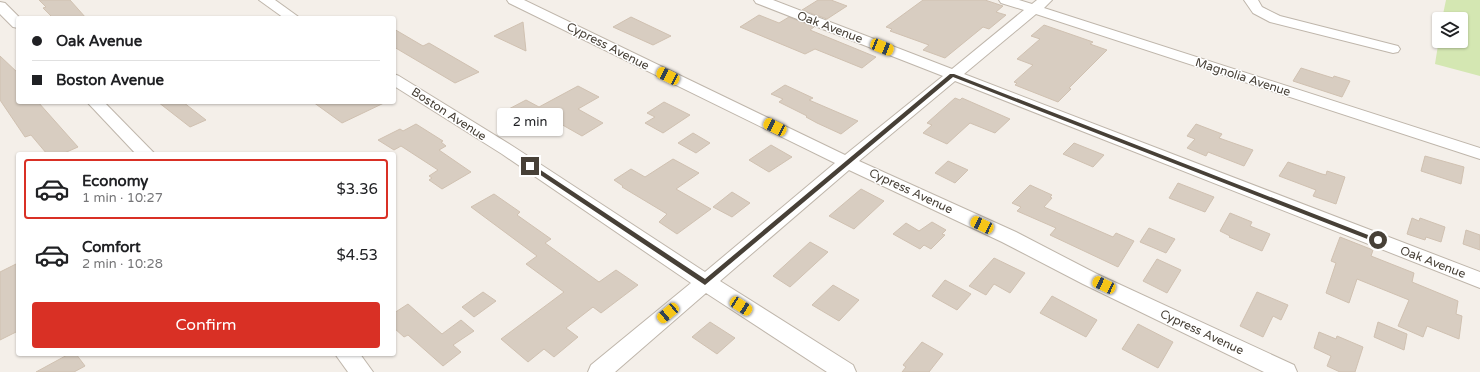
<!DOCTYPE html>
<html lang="en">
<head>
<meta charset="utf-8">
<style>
  :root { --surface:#fff; --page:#f6f6f6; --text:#202124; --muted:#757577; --line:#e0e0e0; --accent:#d93025 }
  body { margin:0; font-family:"Varela Round",sans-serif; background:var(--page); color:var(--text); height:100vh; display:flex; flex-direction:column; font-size:15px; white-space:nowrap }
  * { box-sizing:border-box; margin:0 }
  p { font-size:13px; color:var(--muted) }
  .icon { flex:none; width:22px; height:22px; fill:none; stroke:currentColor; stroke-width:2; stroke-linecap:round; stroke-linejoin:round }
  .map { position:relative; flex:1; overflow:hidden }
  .panel { position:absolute; left:16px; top:152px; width:380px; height:204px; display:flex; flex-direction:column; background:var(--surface); border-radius:4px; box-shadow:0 1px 3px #0004 }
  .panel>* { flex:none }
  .top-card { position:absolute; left:16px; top:16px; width:380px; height:88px; border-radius:4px; box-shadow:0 1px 3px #0004; display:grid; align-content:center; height:88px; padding:0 16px; background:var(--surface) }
  .controls { position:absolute; left:1432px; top:12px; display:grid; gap:8px }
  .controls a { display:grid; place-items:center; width:36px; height:36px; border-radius:4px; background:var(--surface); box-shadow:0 1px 3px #0004; font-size:20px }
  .end { position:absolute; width:18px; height:18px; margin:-9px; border:5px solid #474037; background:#fff; box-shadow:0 0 0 2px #fff }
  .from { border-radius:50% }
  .bubble { position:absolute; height:28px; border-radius:4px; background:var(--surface); box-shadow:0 1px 3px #0004; font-size:13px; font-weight:600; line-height:28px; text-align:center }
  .car { position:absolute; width:12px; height:24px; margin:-12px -6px; border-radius:5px; box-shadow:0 0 3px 1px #0007; background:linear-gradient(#f5c518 24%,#345 0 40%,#f5c518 0 76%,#345 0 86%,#f5c518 0) }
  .top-card b { display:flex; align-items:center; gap:14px; height:38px; font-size:15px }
  .top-card b+b { border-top:1px solid var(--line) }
  .top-card i { width:10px; height:10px; background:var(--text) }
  ul { padding:7px 0 0; list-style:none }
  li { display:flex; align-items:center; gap:12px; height:60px; margin:0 8px 6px; padding:0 8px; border:2px solid transparent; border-radius:4px }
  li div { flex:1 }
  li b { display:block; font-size:15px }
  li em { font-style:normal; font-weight:600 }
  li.selected { border-color:var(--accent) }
  li>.icon { width:36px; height:36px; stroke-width:1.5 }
  .cta { display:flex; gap:8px; margin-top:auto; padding:8px 16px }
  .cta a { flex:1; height:46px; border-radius:4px; background:var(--accent); color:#fff; font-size:16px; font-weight:600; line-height:46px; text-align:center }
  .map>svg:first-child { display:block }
  .green { fill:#d4e7b2 }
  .building { fill:#d8cdc1; stroke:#d0c1b1 }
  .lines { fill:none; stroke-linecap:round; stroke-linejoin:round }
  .minor-casing { stroke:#bfb6ab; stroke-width:2 }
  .minor { fill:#fff; fill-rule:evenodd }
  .route { fill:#474037 }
  .labels { text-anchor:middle; stroke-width:3; stroke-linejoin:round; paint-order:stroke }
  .street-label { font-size:12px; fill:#474037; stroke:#fff }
</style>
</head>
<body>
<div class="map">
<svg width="1480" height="372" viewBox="0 0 1480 372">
  <rect width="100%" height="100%" fill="#f4efe9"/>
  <path class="green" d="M1446 0H1480V76L1435 64 1439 39V41H1461V19H1442Z"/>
  <g class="building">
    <path d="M39 0H70L86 18H53L43 8 46 7Z"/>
    <path d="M818 0H831L847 6 827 19 802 10Z"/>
    <path d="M923 0H985L1003 6 996 12 1006 15 989 29 983 27 945 58 923 50 929 45 890 31 892 29 886 27Z"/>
    <path d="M759 15 779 23 789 17 814 27 810 30 876 57 862 68 815 49 805 54 740 27Z"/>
    <path d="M631 17 671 36 653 45 613 27Z"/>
    <path d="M523 22 526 51 494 36Z"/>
    <path d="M1044 25 1093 42 1090 44 1107 50 1069 88 1071 89 1058 102 1015 85 1017 83 1014 82 1033 65 1017 59 1040 39 1031 36Z"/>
    <path d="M394 29 423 46 429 43 479 72 455 83 394 47Z"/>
    <path d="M0 56 18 73V102H38L78 147 62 154H47L31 135 25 137 0 100Z"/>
    <path d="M1301 68 1333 78 1334 76 1350 81 1342 97 1293 81Z"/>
    <path d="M785 85 813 98 809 100 858 121 841 134 817 123 806 117 807 116 779 102 783 99 771 94Z"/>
    <path d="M578 86 599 97 578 109 603 123 582 136 536 110 519 119 505 111 526 100 539 107Z"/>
    <path d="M955 98 960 100 962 98 1010 119 995 133 970 123 947 144 923 133 932 125 927 123Z"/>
    <path d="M158 102H183L206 120 190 127Z"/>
    <path d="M313 102H386L342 123Z"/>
    <path d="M664 102 690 115 663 133 645 123 655 117 647 113Z"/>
    <path d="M416 124 443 141 441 142 446 146 439 150 471 172 442 189 429 180 432 178 429 176 438 170 401 146 394 150 378 140 400 129 403 131Z"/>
    <path d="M1196 124 1222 134 1219 138 1253 150 1244 166 1208 152 1206 156 1187 148 1195 139 1187 136Z"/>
    <path d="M693 133 710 143 696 153 678 143Z"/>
    <path d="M1074 143 1104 155 1093 167 1063 154Z"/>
    <path d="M771 145 792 157 769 172 749 160Z"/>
    <path d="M1425 156 1464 167 1461 184 1421 171Z"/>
    <path d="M673 159 699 173 676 189 711 209 677 234 659 222 667 214 622 187 623 186 614 180 631 169 645 177Z"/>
    <path d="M948 161 968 170 955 183 935 173Z"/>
    <path d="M1288 162 1322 174 1326 175 1327 171 1345 177 1336 204 1313 196 1316 190 1279 176Z"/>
    <path d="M1178 183 1214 197 1205 212 1169 198Z"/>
    <path d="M1030 185 1052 195 1050 197 1052 198 1044 207 1113 237 1116 233 1134 241 1118 267 1050 235 1056 228 1017 211 1021 207 1012 203Z"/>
    <path d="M861 189 884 201 854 229 829 216Z"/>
    <path d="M732 192 750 203 732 217 713 207Z"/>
    <path d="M494 194 520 212 517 215 551 239 545 243 599 282 616 270 638 285 601 313 593 307 566 328 578 337 554 357 544 349 528 362 501 339 564 292 526 264 537 256 471 207Z"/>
    <path d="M1230 213 1252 222 1250 226 1270 234 1262 251 1229 237 1230 236 1220 231Z"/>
    <path d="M1412 218 1419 221 1420 218 1445 227 1441 242 1426 237 1425 240 1407 234Z"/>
    <path d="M932 222 946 230 942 234 945 235 931 249 924 245 920 249 893 234 906 223 919 231Z"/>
    <path d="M1149 228 1175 239 1166 253 1140 242Z"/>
    <path d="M1466 230 1480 235V250L1463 244Z"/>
    <path d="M1340 237 1373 250 1371 256 1414 273 1412 282 1458 301 1456 314 1462 316 1459 339 1427 326 1423 337 1398 326 1409 300 1357 279 1349 303 1326 293 1336 263 1331 261Z"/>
    <path d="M810 242 828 252 790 287 773 276Z"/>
    <path d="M994 258 1025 273 1010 293 994 284 986 295 969 286Z"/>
    <path d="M1157 259 1181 270 1167 293 1143 281Z"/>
    <path d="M18 263V331L0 340V272Z"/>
    <path d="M945 280 971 294 957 310 932 296Z"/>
    <path d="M833 285 859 300 839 321 812 305Z"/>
    <path d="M483 292 496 301 474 317 462 307Z"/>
    <path d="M1257 292 1288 305 1281 320 1273 316 1263 337 1240 326Z"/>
    <path d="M1052 296 1097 320 1086 337 1040 313Z"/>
    <path d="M408 304 442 334 461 320 474 331 453 345 461 352 443 366 408 335 404 337 394 328V313Z"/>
    <path d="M710 322 735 338 717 354 692 337Z"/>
    <path d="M1378 322 1407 334 1404 350 1374 337Z"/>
    <path d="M1138 324 1173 342 1158 368 1122 349Z"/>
    <path d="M1319 332 1336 339 1337 336 1363 347 1355 372H1340L1327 366 1331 356 1314 348Z"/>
    <path d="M922 342 943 354 929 372H902L906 367 903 365Z"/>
    <path d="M69 354H76L85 366 74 372H36Z"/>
  </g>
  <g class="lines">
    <defs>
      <g id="minor">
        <path d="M259 0H275L300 18H284Z"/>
        <path d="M507 0H524L845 155 943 76 756 3 754 0H773L952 69 1024 10 1001 3 999 0H1019L1032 4 1037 0H1052L1044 8 1480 148V159L1036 14 964 74 1480 272V288L955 81 859 161 1016 232 1097 274 1294 365 1297 372H1264L1083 284 1002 242 849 170 720 281 853 365 856 372H827L706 293 615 372H588L591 365 691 283 502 154 394 86V74L399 76 514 147 705 272 835 163 509 3Z"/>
        <path d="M1244 0H1258L1262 7 1280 16 1398 46 1400 49 1398 52 1393 53 1270 22 1253 13Z"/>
        <path d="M0 2 5 3 20 18H18V28L13 27 0 14Z"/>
        <path d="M87 102H104L155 154H136Z"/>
        <path d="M335 354H360L373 372H348Z"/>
      </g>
    </defs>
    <use href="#minor" class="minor-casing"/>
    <use href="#minor" class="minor"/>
  </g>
  <path class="route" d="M950 74H954L1381 240 1375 242 953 77 705 285 527 166 533 165 705 279Z"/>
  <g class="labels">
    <g class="street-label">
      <text transform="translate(830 27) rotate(21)" y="4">Oak Avenue</text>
      <text transform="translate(608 46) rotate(27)" y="4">Cypress Avenue</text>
      <text transform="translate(1243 77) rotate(18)" y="4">Magnolia Avenue</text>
      <text transform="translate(449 114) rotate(33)" y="4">Boston Avenue</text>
      <text transform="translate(911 191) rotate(25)" y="4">Cypress Avenue</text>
      <text transform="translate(1433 262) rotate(21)" y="4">Oak Avenue</text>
      <text transform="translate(1202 332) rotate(25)" y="4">Cypress Avenue</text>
    </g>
  </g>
</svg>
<div class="controls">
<a><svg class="icon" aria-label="layers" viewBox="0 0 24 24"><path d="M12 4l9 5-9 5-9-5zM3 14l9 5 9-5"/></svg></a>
</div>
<i class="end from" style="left:1378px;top:240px"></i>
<i class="end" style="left:530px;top:166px"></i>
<div class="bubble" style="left:497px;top:108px;width:66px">2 min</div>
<i class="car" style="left:882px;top:47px;rotate:112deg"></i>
<i class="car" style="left:668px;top:76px;rotate:296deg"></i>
<i class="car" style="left:775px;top:127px;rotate:296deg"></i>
<i class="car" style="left:982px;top:225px;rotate:295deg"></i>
<i class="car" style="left:1104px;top:285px;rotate:295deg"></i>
<i class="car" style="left:741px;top:306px;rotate:123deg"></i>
<i class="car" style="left:668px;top:313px;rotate:230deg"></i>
<div class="top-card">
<b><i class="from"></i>Oak Avenue</b>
<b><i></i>Boston Avenue</b>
</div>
<section class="panel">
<ul>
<li class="selected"><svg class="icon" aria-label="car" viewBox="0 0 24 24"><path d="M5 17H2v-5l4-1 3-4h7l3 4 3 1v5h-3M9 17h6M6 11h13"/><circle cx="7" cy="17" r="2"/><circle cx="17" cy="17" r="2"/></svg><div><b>Economy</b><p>1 min · 10:27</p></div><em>$3.36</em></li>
<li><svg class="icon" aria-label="car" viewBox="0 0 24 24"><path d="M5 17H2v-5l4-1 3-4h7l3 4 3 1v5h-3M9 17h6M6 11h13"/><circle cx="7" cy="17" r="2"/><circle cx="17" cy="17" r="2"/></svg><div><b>Comfort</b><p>2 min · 10:28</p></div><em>$4.53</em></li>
</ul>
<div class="cta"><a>Confirm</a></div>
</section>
</div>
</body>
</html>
